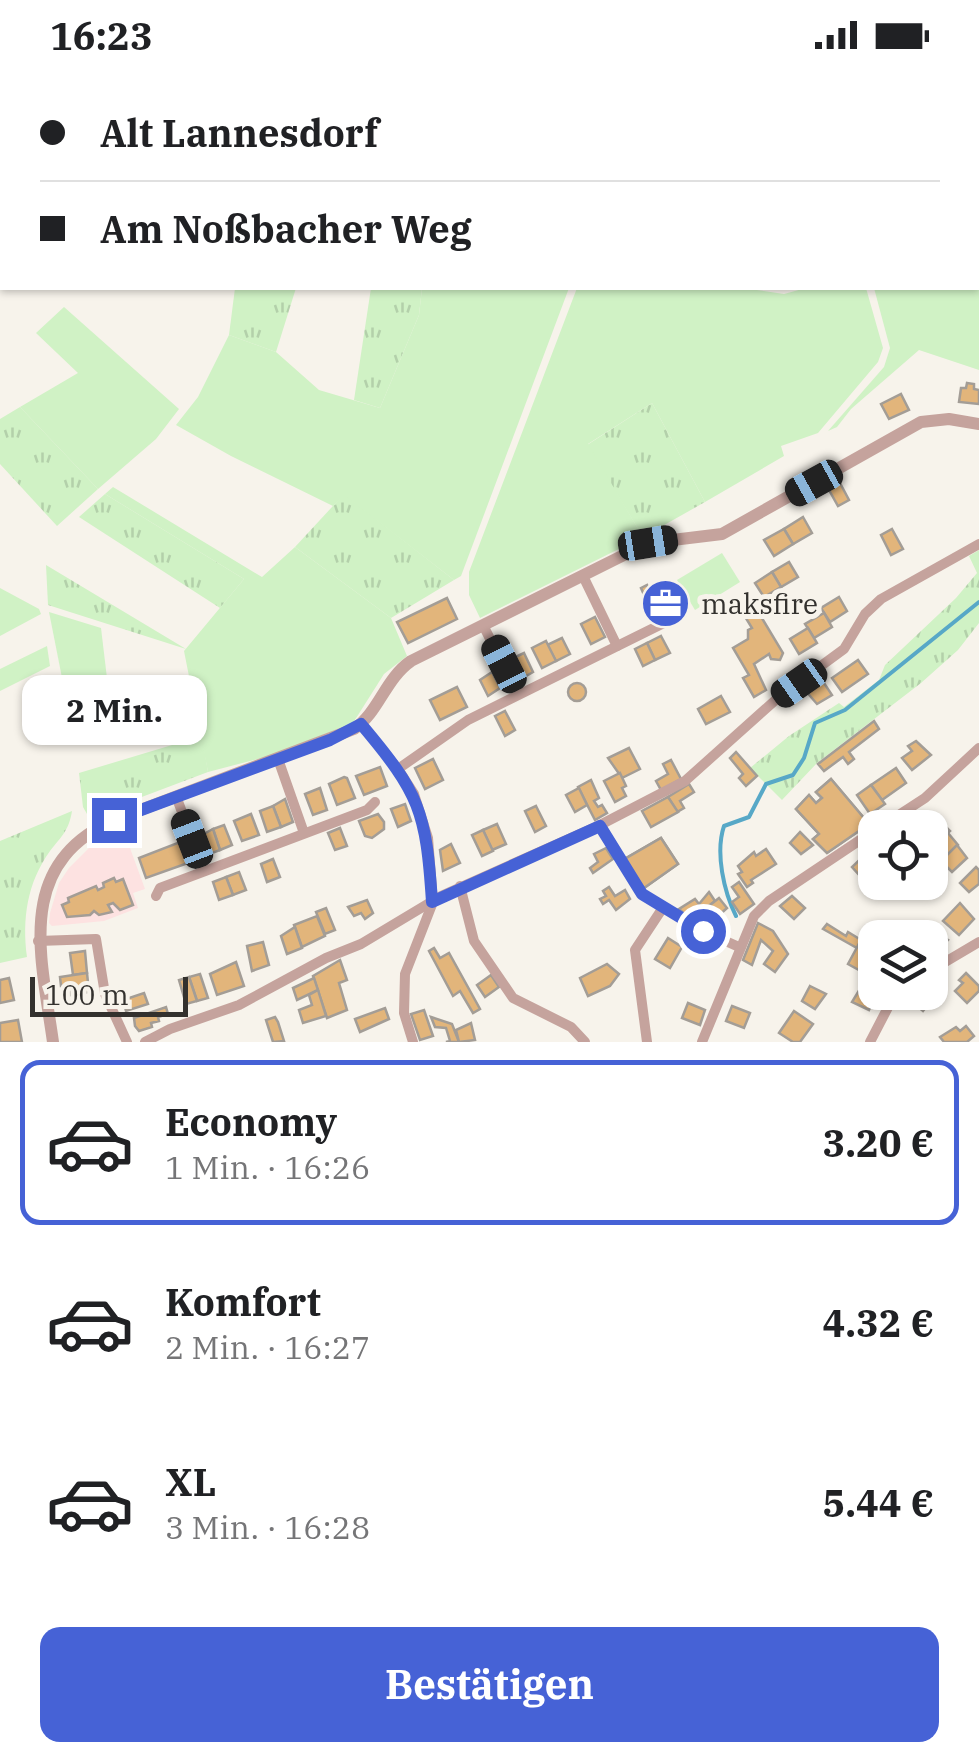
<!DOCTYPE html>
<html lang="de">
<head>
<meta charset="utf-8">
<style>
  :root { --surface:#fff; --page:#f2f2f2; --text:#202124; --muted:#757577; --line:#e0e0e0; --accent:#4662d6 }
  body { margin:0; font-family:"IBM Plex Serif",serif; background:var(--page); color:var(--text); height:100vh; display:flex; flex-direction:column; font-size:38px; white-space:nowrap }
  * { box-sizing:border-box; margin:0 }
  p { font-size:32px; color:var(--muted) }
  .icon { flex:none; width:55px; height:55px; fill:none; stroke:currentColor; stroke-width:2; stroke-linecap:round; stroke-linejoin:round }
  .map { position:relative; height:972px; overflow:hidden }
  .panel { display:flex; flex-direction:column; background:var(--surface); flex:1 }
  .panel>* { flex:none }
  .banner { position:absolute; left:0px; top:0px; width:980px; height:220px; box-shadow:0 2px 8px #0004; display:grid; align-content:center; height:220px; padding:0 40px; background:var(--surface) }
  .buttons { position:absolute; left:858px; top:740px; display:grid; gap:20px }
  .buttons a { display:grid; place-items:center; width:90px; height:90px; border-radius:20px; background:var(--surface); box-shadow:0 2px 8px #0004; font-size:50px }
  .scale { position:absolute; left:30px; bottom:25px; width:158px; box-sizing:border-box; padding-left:10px; border:5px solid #33312e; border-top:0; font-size:28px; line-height:35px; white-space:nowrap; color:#33312e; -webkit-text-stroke:8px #f7f3eb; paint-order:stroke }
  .end { position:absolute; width:45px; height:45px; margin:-22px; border:12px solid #4662d6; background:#fff; box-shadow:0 0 0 5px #fff }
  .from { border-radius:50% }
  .bubble { position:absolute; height:70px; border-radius:20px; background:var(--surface); box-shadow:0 2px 8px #0004; font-size:32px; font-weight:800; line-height:70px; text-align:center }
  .car { position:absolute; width:30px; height:60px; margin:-30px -15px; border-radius:12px; box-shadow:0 0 8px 2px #0007; background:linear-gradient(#222 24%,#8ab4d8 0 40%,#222 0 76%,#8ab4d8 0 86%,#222 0) }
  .banner b { display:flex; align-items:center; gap:35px; height:95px; font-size:38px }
  .banner b+b { border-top:2px solid var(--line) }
  .banner i { width:25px; height:25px; background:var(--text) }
  ul { padding:18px 0 0; list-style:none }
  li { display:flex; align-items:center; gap:30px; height:165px; margin:0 20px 15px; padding:0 20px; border:5px solid transparent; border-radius:20px }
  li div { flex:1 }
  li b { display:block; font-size:38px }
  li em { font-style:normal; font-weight:800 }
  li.selected { border-color:var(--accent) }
  li>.icon { width:90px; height:90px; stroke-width:1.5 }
  .primary-button { display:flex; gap:20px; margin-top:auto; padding:20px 40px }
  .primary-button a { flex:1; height:115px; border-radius:20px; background:var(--accent); color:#fff; font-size:40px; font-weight:800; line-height:115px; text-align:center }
  .status { display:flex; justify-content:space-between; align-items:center; height:70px; padding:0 50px; background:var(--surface); direction:ltr }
  .status svg { height:28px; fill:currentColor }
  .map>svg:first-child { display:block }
  .education { fill:#fde2e1 }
  .grass { fill:url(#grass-tufts) }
  .garden { fill:#d0f2c5 }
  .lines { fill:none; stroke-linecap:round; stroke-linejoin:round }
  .stream { stroke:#57a8c7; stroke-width:4 }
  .building { fill:#e2b57b; stroke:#a39d96; stroke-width:2.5; fill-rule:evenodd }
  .minor { stroke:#c5a39d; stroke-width:10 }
  .tertiary { stroke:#c5a39d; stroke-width:12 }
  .route { stroke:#4662d6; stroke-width:12 }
  .labels { text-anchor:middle; stroke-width:10; stroke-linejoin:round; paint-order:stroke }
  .poi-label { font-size:28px; fill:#33312e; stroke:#f7f3eb; text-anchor:start }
</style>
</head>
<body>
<div class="status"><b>16:23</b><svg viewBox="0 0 49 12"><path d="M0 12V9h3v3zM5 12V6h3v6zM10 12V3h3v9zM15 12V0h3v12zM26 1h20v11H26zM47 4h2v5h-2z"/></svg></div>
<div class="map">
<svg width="979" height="972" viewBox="0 0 979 972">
  <defs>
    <pattern id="grass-tufts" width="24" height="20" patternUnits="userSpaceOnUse" patternTransform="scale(2.5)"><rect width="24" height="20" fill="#d0f2c5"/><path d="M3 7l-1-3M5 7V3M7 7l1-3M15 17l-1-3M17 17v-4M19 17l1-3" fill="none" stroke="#b3d0aa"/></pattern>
  </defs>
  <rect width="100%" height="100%" fill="#f7f3eb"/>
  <path class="education" d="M123 759 145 819 133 823 138 838 104 851 52 856 49 853 50 843 59 813 69 798 91 776Z"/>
  <g class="grass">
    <path d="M235 218H296L276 282 229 265Z"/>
    <path d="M371 218H422L419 245 380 338 354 330Z"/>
    <path d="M652 333 705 432 643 467 587 375Z"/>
    <path d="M20 337 98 419 57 456 0 394V349Z"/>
    <path d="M105 424 244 509 220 538 79 447Z"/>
    <path d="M344 424 454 510 391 548 295 477Z"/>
    <path d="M979 480V553L958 580 921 613 817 693 782 730 750 698 789 666 839 633 844 637 879 610 885 595 956 528 977 503 969 486Z"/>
    <path d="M46 495 186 579 48 535Z"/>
    <path d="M202 666 208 702 94 745 87 744 83 737 79 703Z"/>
    <path d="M72 741C69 760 62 766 50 781 27 813 22 849 27 887L0 893V771Z"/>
  </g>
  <g class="garden">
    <path d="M979 124V300L919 280 851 339 837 357 828 361 884 297 890 278 874 218H978Z"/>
    <path d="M422 218H569L461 506 454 510 344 425 333 436 231 386 176 355 198 327 229 265 276 282 319 320 380 338 419 245Z"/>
    <path d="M577 218H743L784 224 806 218H866L883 278 878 292 818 363 781 376 784 386 705 432 652 333 588 374 643 467 480 548 469 525V502Z"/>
    <path d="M64 237 179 339 156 369 98 419 20 337 78 303 36 263Z"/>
    <path d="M113 417 262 507 295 477 391 548 407 586 384 604 353 653 269 686 208 702 184 581 244 509 105 424Z"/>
    <path d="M722 483 740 512 695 540 677 510Z"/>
    <path d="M0 518 39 539 41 544 0 566Z"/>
    <path d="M49 542 101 558 109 625 68 638Z"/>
    <path d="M47 576 50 596 0 621V599Z"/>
  </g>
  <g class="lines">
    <path class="stream" d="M736 846C724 822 715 783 724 756L749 747 766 714 793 705 804 688 815 653 845 640 979 532"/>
  </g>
  <g class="building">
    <path d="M967 313 974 314V319L979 320V334L959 332 961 318H966Z"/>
    <path d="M901 324 909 340 889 349 881 334Z"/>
    <path d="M840 413 849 430 838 436 829 420Z"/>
    <path d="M803 447 812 463 793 474 784 459Z"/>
    <path d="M784 459 793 474 774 486 764 470Z"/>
    <path d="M892 459 903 479 891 485 881 465Z"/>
    <path d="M789 492 798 507 781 517 772 502Z"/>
    <path d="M772 502 781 517 764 527 755 513Z"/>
    <path d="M663 513 675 532 663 537 653 517Z"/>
    <path d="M647 515 649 520 653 517 663 537 652 543 641 518Z"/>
    <path d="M839 527 847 541 830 552 821 538Z"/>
    <path d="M447 528 457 549 408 573 397 552Z"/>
    <path d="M752 538 757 540 783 583 780 590 771 589 769 584 754 594 766 620 754 627 743 608 749 605 733 578 748 569V560L752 558 744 545Z"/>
    <path d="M824 543 832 557 814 568 805 554Z"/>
    <path d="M595 547 605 567 591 574 581 554Z"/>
    <path d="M808 558 817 573 799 584 790 569Z"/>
    <path d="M661 566 670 583 655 590 647 573Z"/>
    <path d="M562 568 570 584 556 591 547 575Z"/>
    <path d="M546 571 556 591 542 598 532 578Z"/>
    <path d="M647 573 655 590 643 596 635 579Z"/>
    <path d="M524 583 533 602 521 609 511 589Z"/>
    <path d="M858 590 868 604 842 622 832 608Z"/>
    <path d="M492 602 500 618 488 626 480 610Z"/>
    <path d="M820 607 832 625 817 634 804 619Z"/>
    <circle cx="577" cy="622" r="9"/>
    <path d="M457 617 467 637 440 650 430 630Z"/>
    <path d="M721 626 730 642 706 654 698 639Z"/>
    <path d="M505 641 515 660 505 666 495 646Z"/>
    <path d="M874 651 879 659 849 682 854 689 848 694 843 687 824 701 818 694Z"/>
    <path d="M916 671 931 685 912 700 902 688 912 681 908 676Z"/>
    <path d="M629 678 640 699 622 708 608 688Z"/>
    <path d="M736 682 757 706 746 716 739 708 743 704 730 688Z"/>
    <path d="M433 689 443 710 425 719 415 698Z"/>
    <path d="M671 690 681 709 661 720 656 711 668 704 663 694Z"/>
    <path d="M380 697 387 716 364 725 356 706Z"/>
    <path d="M896 698 906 713 882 730 871 715Z"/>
    <path d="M620 703 626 716 622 718 626 726 615 732 604 711Z"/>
    <path d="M344 707 347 708 355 728 337 735 329 714Z"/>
    <path d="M831 709 869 754 827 783 813 769 819 764 796 739 809 725 816 733 822 728 816 722Z"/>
    <path d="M831 709 869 754 827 783 813 769 819 764 796 739 809 725 816 733 822 728 816 722Z"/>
    <path d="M591 710 599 728 594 731 598 737 602 735 607 743 595 750 578 717Z"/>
    <path d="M689 714 694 722 680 731 684 738 677 742 668 727Z"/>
    <path d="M871 715 885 734 870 744 857 725Z"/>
    <path d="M320 718 327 740 313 745 305 724Z"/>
    <path d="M579 718 587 735 575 742 566 725Z"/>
    <path d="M668 727 678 742 651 757 642 741Z"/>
    <path d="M285 729 293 752 281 757 273 736Z"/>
    <path d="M405 734 411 751 398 757 391 739Z"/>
    <path d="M273 736 281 757 267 762 260 741Z"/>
    <path d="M536 736 546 756 535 762 525 741Z"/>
    <path d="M251 744 259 765 242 771 234 751Z"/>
    <path d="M378 744 384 752V759L372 768 365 766 359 751Z"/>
    <path d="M938 749 950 761 933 777 930 774 929 758Z"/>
    <path d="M497 754 506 774 492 780 483 760Z"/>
    <path d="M224 755 232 775 220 780 213 759Z"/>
    <path d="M340 758 347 776 335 780 328 763Z"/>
    <path d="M213 759 220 780 207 785 200 766Z"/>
    <path d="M483 760 493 781 482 786 472 765Z"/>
    <path d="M800 762 813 775 801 784 790 773Z"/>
    <path d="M948 763 958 775 944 789 934 776Z"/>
    <path d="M661 768 678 794 644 818 623 790ZM656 781 664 794 646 806 639 791Z"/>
    <path d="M661 768 678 794 644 818 623 790Z"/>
    <path d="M180 772 188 793 146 808 139 788Z"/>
    <path d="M451 774 460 793 443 801 440 780Z"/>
    <path d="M957 775 967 788 952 802 941 791Z"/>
    <path d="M874 776 875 795 861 807 852 797Z"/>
    <path d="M606 778 613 789 593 803 590 798 598 792 594 784Z"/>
    <path d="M766 779 776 794 751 810 753 813 747 817 738 804 742 802 738 796 754 782 756 786Z"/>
    <path d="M273 789 280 807 267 812 261 794Z"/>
    <path d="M976 797 979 800V814L969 822 960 813Z"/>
    <path d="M239 802 246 820 233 825 226 807Z"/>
    <path d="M226 807 233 825 219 830 213 812Z"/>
    <path d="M114 808 116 812 123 809 133 835 120 840 113 833 108 835 112 842 99 845 94 841 90 845 67 847 62 835 69 832 68 828 96 816 98 820 104 817 103 813Z"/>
    <path d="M739 812 754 834 740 844 732 832 739 827 732 817Z"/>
    <path d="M609 817 615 826 625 820 630 829 616 840 609 830 603 834 600 829 606 826 603 821Z"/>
    <path d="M709 822 715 831 691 850 679 839 695 829 699 834Z"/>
    <path d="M792 826 805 838 794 849 780 836Z"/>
    <path d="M719 828 727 838 706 857 696 846Z"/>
    <path d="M367 830 373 843 365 849 361 843 354 846 348 837Z"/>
    <path d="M960 833 974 849 959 865 943 851Z"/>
    <path d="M326 838 335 860 325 864 316 842Z"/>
    <path d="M317 846 325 866 302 877 294 855Z"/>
    <path d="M758 853 773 861 788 884 775 902 764 894 773 881 761 870 752 895 743 890Z"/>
    <path d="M827 854 846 866 848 862 861 870 857 878 823 859Z"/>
    <path d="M295 857 302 878 287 884 281 866Z"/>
    <path d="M930 858 948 870 936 882 930 878V868H921Z"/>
    <path d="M668 868 682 877 670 898 655 889Z"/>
    <path d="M861 870 875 875V909L848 894Z"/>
    <path d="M263 872 269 895 252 901 247 876Z"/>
    <path d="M434 878 440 888 449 883 480 939 473 943 460 921 453 926 429 881Z"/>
    <path d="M85 881 87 903 73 905 70 883Z"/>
    <path d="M340 890 347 910 339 913 347 940 327 948 313 906Z"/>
    <path d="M236 892 244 916 217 925 210 904Z"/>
    <path d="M607 894 619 904 610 916 588 926 580 908Z"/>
    <path d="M87 903 89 922 71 925 70 915 61 916 60 907Z"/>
    <path d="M966 903 979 916V921L967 933 955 921 963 913 959 910Z"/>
    <path d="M200 904 208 928 197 931 189 907Z"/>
    <path d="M491 905 499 917 485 927 477 915Z"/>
    <path d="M189 907 197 931 186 934 179 910Z"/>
    <path d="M9 908 14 930 0 933V910Z"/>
    <path d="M314 908 318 920 297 930 293 918Z"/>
    <path d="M863 914 877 922 869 940 852 932Z"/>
    <path d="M810 916 826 924 815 939 802 931Z"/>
    <path d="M318 920 326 946 303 953 299 940 312 935 309 925Z"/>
    <path d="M916 922H930L935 926 923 941 910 930Z"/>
    <path d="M144 923 148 934 126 941 123 930Z"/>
    <path d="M688 933 705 940 700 955 682 948Z"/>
    <path d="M732 936 750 943 744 958 726 951Z"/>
    <path d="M166 937 168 944 158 947 159 951 151 953 152 957 139 961 135 956 134 948Z"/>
    <path d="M385 938 389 949 360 962 355 949Z"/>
    <path d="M424 940 433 966 420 970 411 944Z"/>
    <path d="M794 941 813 954 800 972H793L779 963Z"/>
    <path d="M275 947 278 952 284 971 273 972 266 950Z"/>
    <path d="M431 947 452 954 459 972H446L450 971 446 958 435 957Z"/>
    <path d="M18 950 22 972H0V953Z"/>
    <path d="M471 953 475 970 459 972 456 960Z"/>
    <path d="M966 956 974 966 967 972H944L940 967 956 957 960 961Z"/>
  </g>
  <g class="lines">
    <g class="minor">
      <path d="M583 506 617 576"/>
      <path d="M483 555 518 624"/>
      <path d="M361 654 398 699 414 724 428 768 433 832 405 904 404 943 413 972"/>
      <path d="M278 689 304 763"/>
      <path d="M398 699 468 650 682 544"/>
      <path d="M176 726 204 801"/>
      <path d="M600 755 642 824 703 861 739 877"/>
      <path d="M879 758 925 728 979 678"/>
      <path d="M460 816 474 871 513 928 571 957 585 972"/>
      <path d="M156 826 160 818 367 740 375 732"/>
      <path d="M38 871 96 869 105 924 127 972"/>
      <path d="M930 901 979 872"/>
      <path d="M145 972 170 959 239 935 326 888 361 874 441 826 600 755 685 711 780 626 844 579 865 544 881 529 979 474"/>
      <path d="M647 972 635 880 662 839"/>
      <path d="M702 972 754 846 769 831 875 760"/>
      <path d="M870 972 896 922"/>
    </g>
    <path class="tertiary" d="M53 972C41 886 14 794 114 750L354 659C379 642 385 609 411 591L648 473 722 464 921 352 949 349 979 354"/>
  </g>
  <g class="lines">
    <path class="route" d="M114 750 330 670 361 654C420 724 426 741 432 832L600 756 642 824 703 861"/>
  </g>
  <defs>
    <symbol id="office-disc" viewBox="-11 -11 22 22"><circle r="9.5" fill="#4662d6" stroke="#f7f3eb"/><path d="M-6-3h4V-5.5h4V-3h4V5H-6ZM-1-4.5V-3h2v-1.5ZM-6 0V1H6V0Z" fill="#fff"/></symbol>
  </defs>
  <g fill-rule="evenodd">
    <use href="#office-disc" x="638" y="506" width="55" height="55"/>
  </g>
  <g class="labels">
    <g class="poi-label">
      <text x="701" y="544">maksfire</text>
    </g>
  </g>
</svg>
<div class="buttons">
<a><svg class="icon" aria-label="locate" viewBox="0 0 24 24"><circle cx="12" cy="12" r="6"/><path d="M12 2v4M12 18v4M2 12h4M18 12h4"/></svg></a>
<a><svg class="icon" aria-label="layers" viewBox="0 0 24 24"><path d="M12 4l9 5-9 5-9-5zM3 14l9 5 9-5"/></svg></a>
</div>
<div class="scale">100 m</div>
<i class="end from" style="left:703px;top:861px"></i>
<i class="end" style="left:114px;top:750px"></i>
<div class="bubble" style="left:22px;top:605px;width:185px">2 Min.</div>
<i class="car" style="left:814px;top:413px;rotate:241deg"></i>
<i class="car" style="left:648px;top:473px;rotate:81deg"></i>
<i class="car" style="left:504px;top:594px;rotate:333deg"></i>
<i class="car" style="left:799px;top:613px;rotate:235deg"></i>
<i class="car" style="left:192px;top:769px;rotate:339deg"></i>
<div class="banner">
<b><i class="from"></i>Alt Lannesdorf</b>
<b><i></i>Am Noßbacher Weg</b>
</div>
</div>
<section class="panel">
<ul>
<li class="selected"><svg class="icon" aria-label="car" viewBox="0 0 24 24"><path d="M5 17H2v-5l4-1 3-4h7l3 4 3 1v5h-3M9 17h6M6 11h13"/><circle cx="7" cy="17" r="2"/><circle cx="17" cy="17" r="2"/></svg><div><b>Economy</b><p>1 Min. · 16:26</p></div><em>3.20 €</em></li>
<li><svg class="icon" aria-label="car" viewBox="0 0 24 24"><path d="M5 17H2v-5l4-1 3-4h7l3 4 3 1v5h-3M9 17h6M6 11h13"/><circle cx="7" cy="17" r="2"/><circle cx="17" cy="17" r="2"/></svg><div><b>Komfort</b><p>2 Min. · 16:27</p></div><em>4.32 €</em></li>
<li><svg class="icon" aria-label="car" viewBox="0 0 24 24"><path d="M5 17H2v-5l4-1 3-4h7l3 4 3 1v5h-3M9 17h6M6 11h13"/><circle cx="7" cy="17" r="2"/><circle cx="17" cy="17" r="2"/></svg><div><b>XL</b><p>3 Min. · 16:28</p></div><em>5.44 €</em></li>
</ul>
<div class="primary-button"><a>Bestätigen</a></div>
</section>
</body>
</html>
